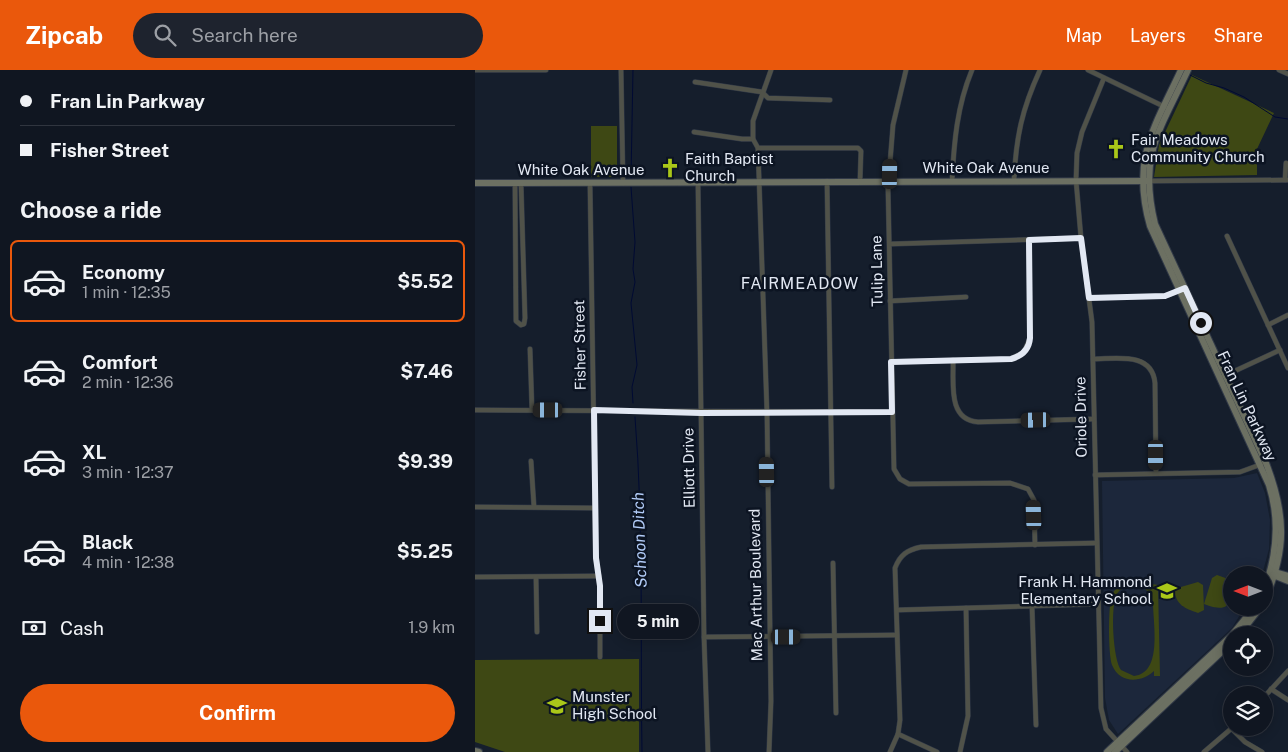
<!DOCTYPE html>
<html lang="en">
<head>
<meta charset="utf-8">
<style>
  :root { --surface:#101621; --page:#1e232e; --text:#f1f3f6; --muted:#9c9fa5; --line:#30353f; --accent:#ea580c }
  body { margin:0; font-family:"Public Sans",sans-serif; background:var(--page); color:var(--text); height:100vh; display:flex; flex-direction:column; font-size:19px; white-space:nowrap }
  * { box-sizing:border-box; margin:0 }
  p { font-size:16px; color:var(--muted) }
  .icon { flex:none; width:28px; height:28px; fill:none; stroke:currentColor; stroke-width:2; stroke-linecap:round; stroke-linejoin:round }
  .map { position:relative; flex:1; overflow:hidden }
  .sheet { display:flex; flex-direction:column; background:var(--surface); width:475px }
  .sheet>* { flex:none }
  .banner { display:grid; align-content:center; height:110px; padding:0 20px; background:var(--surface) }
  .needle { width:32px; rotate:270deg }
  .controls { position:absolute; left:748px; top:496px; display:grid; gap:10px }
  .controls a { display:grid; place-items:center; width:50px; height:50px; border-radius:50%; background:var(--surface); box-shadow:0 2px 12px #0003,0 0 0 1px var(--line); font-size:25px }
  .end { position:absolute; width:22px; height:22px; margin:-11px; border:6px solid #e2e8f3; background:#111; box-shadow:0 0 0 2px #111 }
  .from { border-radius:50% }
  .bubble { position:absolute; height:35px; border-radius:18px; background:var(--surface); box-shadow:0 2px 12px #0003,0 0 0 1px var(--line); font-size:16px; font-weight:700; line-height:35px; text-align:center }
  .car { position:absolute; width:15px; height:30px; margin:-15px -8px; border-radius:6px; box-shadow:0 0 4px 1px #0007; background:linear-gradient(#222 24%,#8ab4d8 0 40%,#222 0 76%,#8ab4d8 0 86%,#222 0) }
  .banner b { display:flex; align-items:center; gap:18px; height:48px; font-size:19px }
  .banner b+b { border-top:1px solid var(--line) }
  .banner i { width:12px; height:12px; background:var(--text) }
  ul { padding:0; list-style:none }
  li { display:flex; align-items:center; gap:15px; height:82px; margin:0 10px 8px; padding:0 10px; border:2px solid transparent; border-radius:8px }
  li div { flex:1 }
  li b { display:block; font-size:19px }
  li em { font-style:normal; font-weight:700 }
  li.selected { border-color:var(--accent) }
  li>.icon { width:45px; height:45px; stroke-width:1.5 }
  h2 { padding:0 20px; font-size:22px; line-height:60px }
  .pay { display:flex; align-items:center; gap:12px; height:55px; padding:0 20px; font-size:19px }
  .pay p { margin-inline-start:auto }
  .cta { display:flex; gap:10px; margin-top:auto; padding:10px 20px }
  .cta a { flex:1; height:58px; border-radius:30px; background:var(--accent); color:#fff; font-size:20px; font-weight:700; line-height:58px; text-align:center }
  header { display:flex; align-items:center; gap:30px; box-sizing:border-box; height:70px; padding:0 25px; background:var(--accent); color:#fff }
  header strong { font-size:24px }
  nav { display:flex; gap:28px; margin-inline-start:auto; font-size:18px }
  .search { width:350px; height:45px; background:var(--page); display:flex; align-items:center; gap:12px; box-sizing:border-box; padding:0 18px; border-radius:28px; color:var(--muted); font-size:19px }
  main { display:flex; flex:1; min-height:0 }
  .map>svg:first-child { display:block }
  .built { fill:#1c273b }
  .green { fill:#3e4814; fill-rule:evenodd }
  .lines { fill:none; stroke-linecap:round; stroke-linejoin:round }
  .stream { stroke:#000a33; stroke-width:1 }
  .street-casing { stroke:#323a48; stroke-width:5.5 }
  .secondary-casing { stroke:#323a48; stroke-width:8 }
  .street { stroke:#505249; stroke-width:4.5 }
  .secondary { stroke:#6c7062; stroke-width:6 }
  .route { stroke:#e2e8f3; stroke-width:6 }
  .labels { text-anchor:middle; stroke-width:5; stroke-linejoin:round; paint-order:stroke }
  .poi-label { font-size:15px; fill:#e2e8f3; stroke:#0c1422; text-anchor:start }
  .street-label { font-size:15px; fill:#e2e8f3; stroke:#0c1422 }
  .neighbourhood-label { font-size:16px; letter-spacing:1px; fill:#e2e8f3; stroke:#0c1422 }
  .water-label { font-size:16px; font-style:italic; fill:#b2ccf8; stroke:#0c1422 }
</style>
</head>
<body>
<header>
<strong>Zipcab</strong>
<div class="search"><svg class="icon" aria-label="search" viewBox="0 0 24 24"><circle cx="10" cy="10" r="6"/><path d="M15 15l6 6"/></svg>Search here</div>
<nav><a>Map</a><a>Layers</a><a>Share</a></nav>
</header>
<main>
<section class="sheet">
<div class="banner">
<b><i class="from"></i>Fran Lin Parkway</b>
<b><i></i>Fisher Street</b>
</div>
<h2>Choose a ride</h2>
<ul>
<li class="selected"><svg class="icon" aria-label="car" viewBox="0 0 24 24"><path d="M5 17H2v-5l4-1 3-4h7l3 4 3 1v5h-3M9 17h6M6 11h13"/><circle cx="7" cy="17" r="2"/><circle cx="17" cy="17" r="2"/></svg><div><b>Economy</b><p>1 min · 12:35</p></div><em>$5.52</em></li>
<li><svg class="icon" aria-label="car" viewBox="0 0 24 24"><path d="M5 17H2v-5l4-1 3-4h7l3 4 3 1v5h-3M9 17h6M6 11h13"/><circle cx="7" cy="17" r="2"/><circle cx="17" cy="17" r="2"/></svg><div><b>Comfort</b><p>2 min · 12:36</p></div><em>$7.46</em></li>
<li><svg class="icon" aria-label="car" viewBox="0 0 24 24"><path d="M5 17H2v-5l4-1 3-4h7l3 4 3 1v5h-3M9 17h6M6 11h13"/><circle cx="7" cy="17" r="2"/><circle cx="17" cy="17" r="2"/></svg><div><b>XL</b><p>3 min · 12:37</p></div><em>$9.39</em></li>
<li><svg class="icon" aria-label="car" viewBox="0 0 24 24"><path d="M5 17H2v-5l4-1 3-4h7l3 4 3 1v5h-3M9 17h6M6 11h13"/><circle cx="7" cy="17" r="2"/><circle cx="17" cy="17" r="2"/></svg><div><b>Black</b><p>4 min · 12:38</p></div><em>$5.25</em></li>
</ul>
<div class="pay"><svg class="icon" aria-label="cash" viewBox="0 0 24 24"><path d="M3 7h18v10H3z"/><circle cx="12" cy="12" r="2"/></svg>Cash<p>1.9 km</p></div>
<div class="cta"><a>Confirm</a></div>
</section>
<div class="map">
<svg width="813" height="682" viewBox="0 0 813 682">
  <rect width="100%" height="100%" fill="#151e2c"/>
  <path class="built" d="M782 403 790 423 795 450 794 479 787 505H756V538H769L757 558 643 664 634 650 630 628 627 411 759 408Z"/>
  <g class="green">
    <path d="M717 5 799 43 782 79V105L679 107 684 75Z"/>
    <rect x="116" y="56" width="26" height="51"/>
    <path d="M742 505 756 510C756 531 757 545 729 534L737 508Z"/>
    <path d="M658 510 669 513 677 519V514L683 515 685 606H679V601C666 613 645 614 637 595 633 585 633 534 637 525 641 516 649 511 658 510ZM655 515C667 514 675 520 678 532 678 554 688 603 659 606L646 600C638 590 635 535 642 524 645 519 649 517 655 515Z"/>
    <path d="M723 512 728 515 729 540 723 543C709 538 701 535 699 519Z"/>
    <path d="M164 589V682H30L0 672V590Z"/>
  </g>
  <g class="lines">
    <g class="stream">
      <path d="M713 4 731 13 749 18 769 27 800 47 813 49"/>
      <path d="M156 108 158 0"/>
      <path d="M156 117 160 172 158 199 160 212 156 233 162 295 157 317 158 333"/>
      <path d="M160 347C169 459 165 571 167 682"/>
    </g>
    <defs>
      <g id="street">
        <path d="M0 0H71"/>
        <path d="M146 0 148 113"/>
        <path d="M431 0 418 55 413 118 419 399 425 409 434 414 535 413 553 419 559 430 560 475"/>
        <path d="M613 0 690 37"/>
        <path d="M804 0 813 4"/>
        <path d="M629 8 607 62 602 83 601 110 606 168 617 252 626 638 631 659 652 682"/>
        <path d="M220 12 287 22 293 28 355 30"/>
        <path d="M219 62 267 69H278L283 78H383L386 81 385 111"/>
        <path d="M278 69V51L296 0"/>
        <path d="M283 78 292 343 296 631 294 682"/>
        <path d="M539 110C541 67 547 39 565 0"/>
        <path d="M810 110 811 93"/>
        <path d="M352 111 357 417"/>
        <path d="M477 111C479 72 482 36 497 0"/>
        <path d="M673 111 813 110"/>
        <path d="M40 113 41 251 46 255 49 254 50 248 46 113"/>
        <path d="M115 113 120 438 121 488 125 516V587"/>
        <path d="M223 113 229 567 233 682"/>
        <path d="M752 166 813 298"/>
        <path d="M415 174 606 168"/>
        <path d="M614 228 690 226 707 220"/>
        <path d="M415 231 491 227"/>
        <path d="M793 255 813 245"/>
        <path d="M55 279 57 340"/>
        <path d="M618 289C640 289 677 281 680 313L681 403"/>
        <path d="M478 290C479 312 472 350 503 352L619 349"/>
        <path d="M416 292 536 289 549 282 555 268 554 170"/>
        <path d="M749 306 805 280"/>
        <path d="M0 340 417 342"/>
        <path d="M56 391 59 437"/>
        <path d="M620 405 765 402 787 394"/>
        <path d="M0 437 120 438"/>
        <path d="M358 493 361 643"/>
        <path d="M0 507 124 506"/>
        <path d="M61 507 62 562"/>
        <path d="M557 536 561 655"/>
        <path d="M422 540 623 534"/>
        <path d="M229 567 422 565"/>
        <path d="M796 619 813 630"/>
        <path d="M789 627 813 601"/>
        <path d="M756 658 770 672 787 682"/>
        <path d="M423 664 462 682"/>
        <path d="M415 682 423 664 425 650 420 498C425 485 432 480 446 477L621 473"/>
        <path d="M485 682 493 646 491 538"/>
        <path d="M729 682 757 658"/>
      </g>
      <g id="secondary">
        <path d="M706 0C679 58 656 89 675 156L794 415C805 450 802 485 789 520"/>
        <path d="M713 0C685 60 663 85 680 154L791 393C811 445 812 480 789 532"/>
        <path d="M0 113 673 111"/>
        <path d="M800 502 813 506"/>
        <path d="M798 505 813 511"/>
        <path d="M757 565 779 538"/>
        <path d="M764 565 785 538"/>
        <path d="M0 681 4 682"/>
        <path d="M632 682 756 566"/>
        <path d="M640 682 756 573"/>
      </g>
    </defs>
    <use href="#street" class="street-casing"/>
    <use href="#secondary" class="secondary-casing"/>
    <use href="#street" class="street"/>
    <use href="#secondary" class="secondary"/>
  </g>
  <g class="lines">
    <path class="route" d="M125 551V516L121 488 119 340 226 343 417 342 416 292 536 289C547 286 554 280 555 268L554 170 606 168 614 228 690 226 710 218 726 253"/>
  </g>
  <defs>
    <symbol id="church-bare" viewBox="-9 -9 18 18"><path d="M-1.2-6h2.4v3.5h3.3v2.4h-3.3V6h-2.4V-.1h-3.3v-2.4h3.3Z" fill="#aac719" stroke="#0c1422" stroke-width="2.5" paint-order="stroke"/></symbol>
    <symbol id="school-bare" viewBox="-9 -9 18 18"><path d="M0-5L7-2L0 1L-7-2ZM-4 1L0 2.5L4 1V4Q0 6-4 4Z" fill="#aac719" stroke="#0c1422" stroke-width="2.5" paint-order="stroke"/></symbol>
  </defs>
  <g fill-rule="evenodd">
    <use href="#church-bare" x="627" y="65" width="28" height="28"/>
    <use href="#church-bare" x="181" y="84" width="28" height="28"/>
    <use href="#school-bare" x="678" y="507" width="28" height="28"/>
    <use href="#school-bare" x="68" y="622" width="28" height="28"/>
  </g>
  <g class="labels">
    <g class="poi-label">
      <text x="656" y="75">Fair Meadows<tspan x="656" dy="17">Community Church</tspan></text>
      <text x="210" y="94">Faith Baptist<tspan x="210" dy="17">Church</tspan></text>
      <text x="677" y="517" text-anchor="end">Frank H. Hammond<tspan x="677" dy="17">Elementary School</tspan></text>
      <text x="97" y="632">Munster<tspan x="97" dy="17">High School</tspan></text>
    </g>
    <g class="street-label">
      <text x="511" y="103">White Oak Avenue</text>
      <text x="106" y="105">White Oak Avenue</text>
      <text transform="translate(402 201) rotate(-91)" y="5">Tulip Lane</text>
      <text transform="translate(105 275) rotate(-91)" y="5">Fisher Street</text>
      <text transform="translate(772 336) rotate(65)" y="5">Fran Lin Parkway</text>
      <text transform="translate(606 347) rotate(-91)" y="5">Oriole Drive</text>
      <text transform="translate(214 398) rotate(-91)" y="5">Elliott Drive</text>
      <text transform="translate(281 515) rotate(-91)" y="5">Mac Arthur Boulevard</text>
    </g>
    <g class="neighbourhood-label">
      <text x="325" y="219">FAIRMEADOW</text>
    </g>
    <g class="water-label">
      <text transform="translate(164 470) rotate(-92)" y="6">Schoon Ditch</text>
    </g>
  </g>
</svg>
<div class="controls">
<a><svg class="needle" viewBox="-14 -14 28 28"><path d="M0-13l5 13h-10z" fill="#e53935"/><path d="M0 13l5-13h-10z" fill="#9c9fa5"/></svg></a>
<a><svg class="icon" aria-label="locate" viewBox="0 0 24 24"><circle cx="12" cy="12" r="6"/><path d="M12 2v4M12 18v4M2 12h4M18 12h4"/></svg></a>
<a><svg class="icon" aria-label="layers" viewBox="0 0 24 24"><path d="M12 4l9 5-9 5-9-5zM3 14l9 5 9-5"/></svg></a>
</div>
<i class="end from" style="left:726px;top:253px"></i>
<i class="end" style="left:125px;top:551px"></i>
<div class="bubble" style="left:142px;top:534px;width:82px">5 min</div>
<i class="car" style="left:415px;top:104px;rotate:1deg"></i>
<i class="car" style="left:73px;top:340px;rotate:270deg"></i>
<i class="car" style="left:561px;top:350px;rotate:269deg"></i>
<i class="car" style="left:681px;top:385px;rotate:180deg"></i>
<i class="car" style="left:292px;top:402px;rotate:359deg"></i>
<i class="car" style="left:559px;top:445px;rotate:358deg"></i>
<i class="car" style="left:311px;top:567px;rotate:90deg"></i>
</div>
</main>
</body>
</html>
